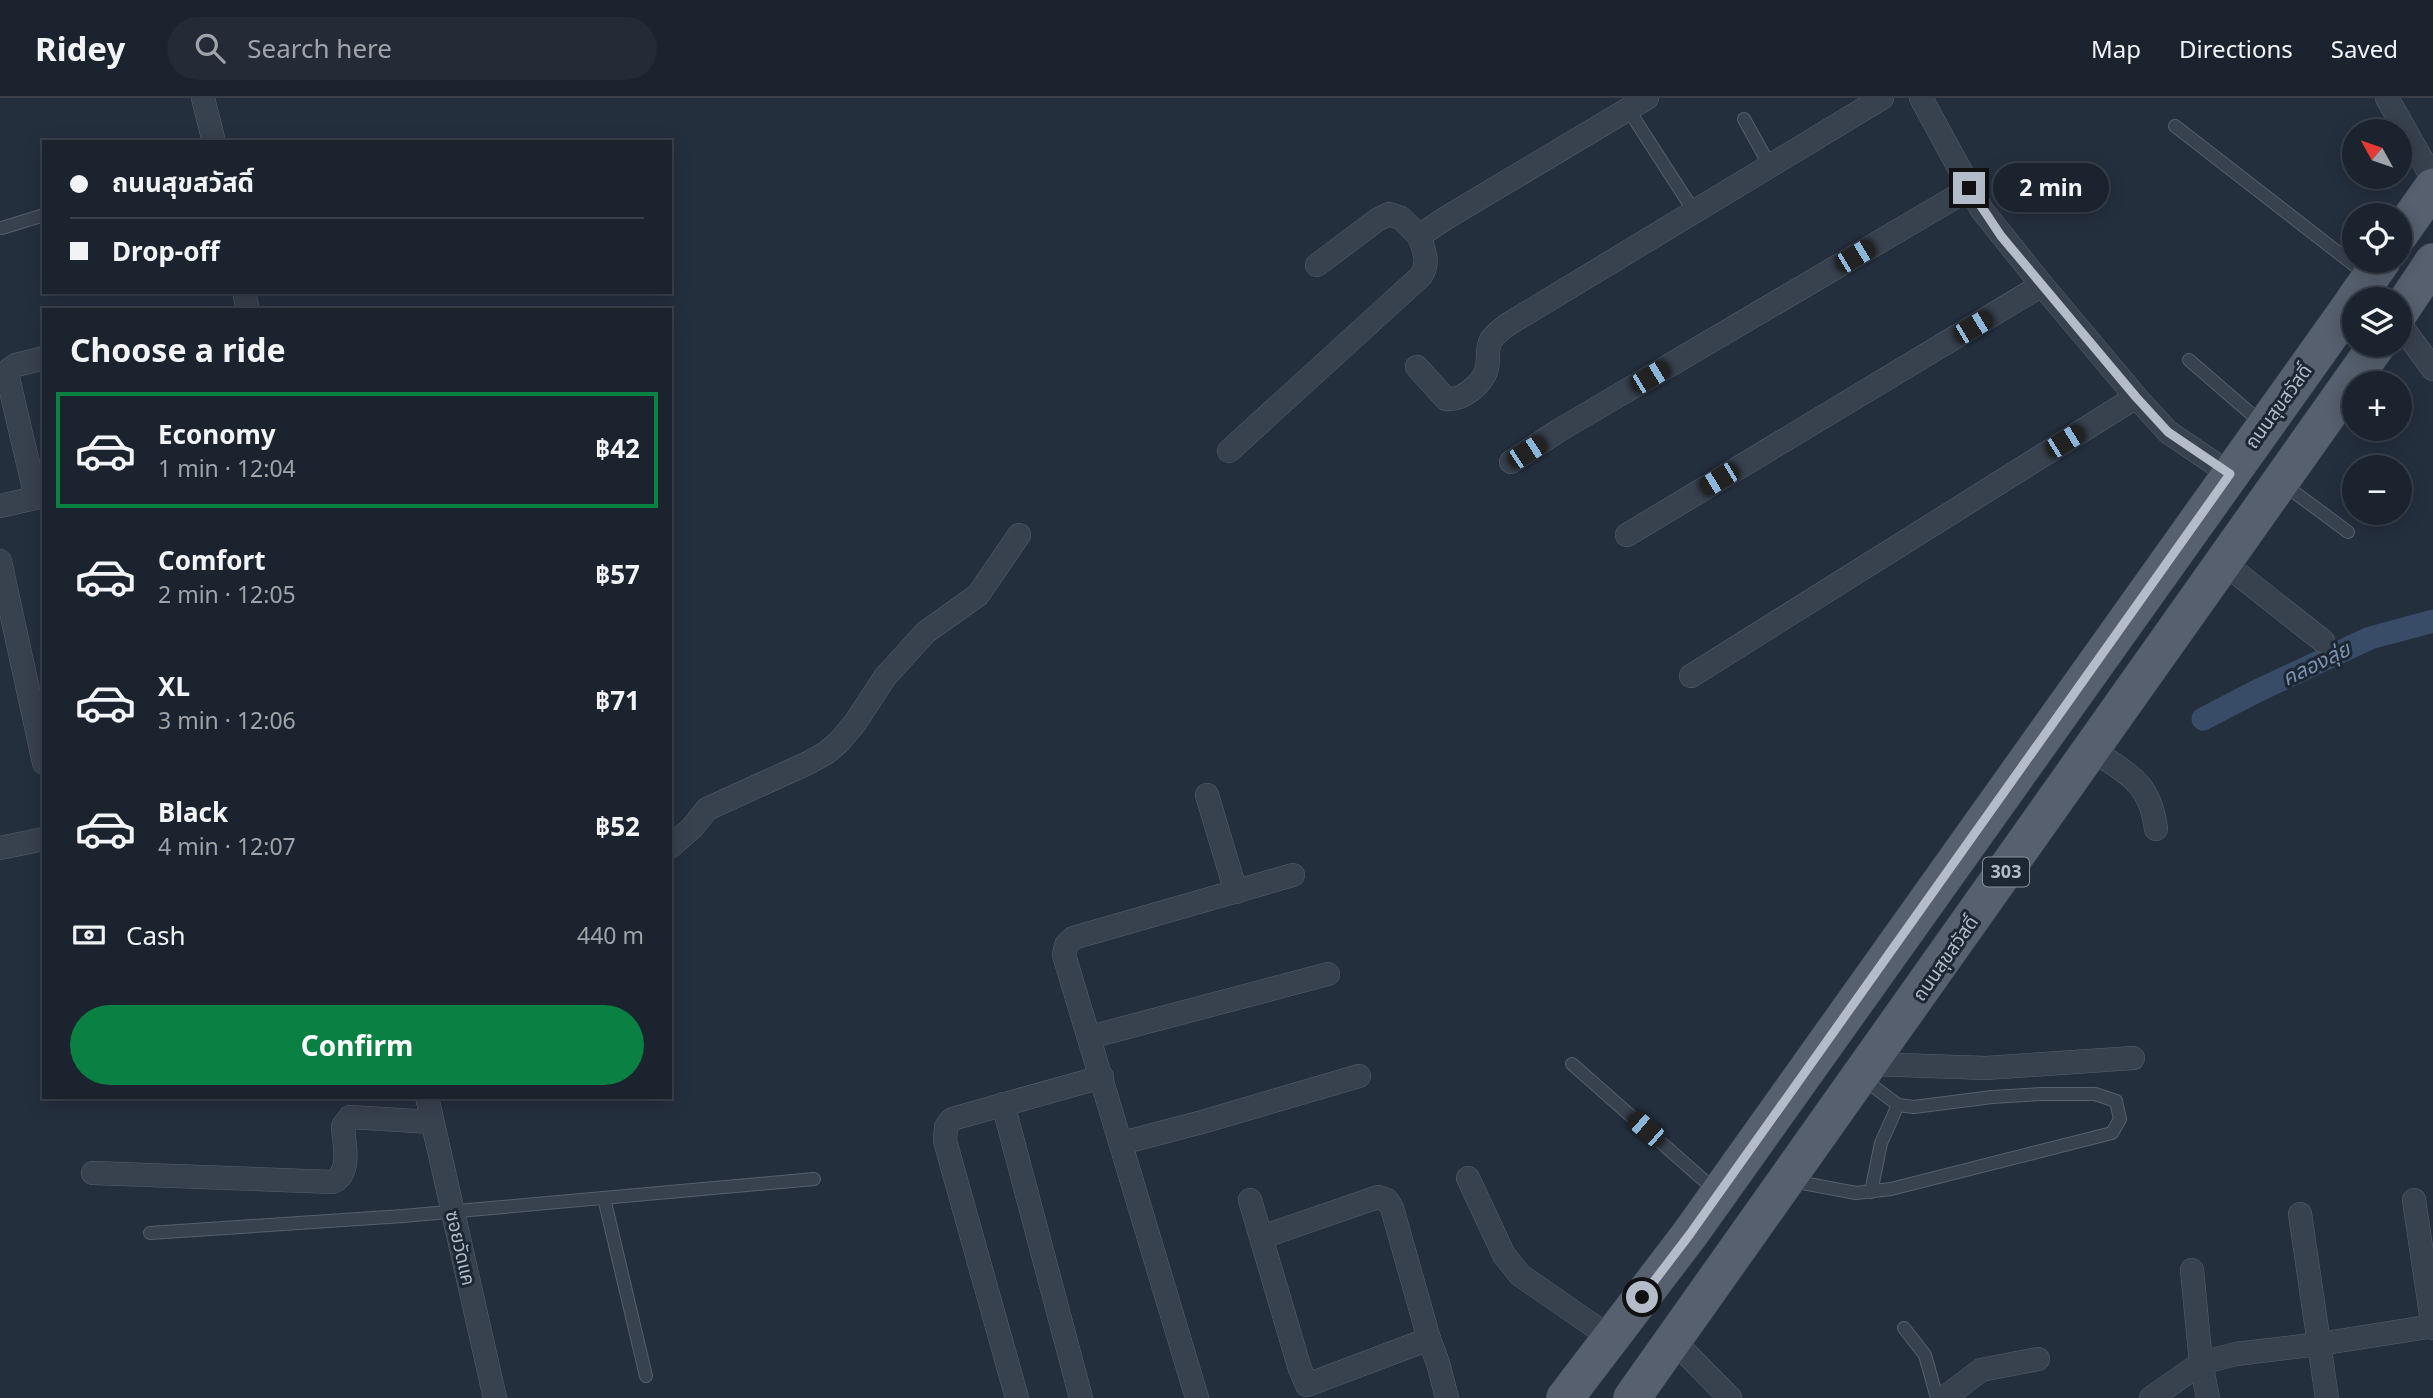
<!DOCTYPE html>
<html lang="en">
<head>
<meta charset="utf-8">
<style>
  :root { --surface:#1b232e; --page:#242b36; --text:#f1f3f6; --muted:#a0a4aa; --line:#39404a; --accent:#0b8043 }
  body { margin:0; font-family:"Noto Sans","Noto Sans Thai",sans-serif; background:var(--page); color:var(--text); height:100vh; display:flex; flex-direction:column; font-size:26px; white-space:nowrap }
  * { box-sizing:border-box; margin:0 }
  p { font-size:23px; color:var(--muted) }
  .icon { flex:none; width:38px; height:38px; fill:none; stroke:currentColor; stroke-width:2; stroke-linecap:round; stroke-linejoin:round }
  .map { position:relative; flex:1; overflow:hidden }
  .details { position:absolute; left:42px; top:210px; width:630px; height:791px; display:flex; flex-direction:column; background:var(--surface); border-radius:0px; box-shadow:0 4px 18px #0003,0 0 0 2px var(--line) }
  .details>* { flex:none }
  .hud { position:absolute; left:42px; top:42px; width:630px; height:154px; border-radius:0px; box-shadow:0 4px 18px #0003,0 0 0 2px var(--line); display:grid; align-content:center; height:154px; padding:0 28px; background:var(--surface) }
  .needle { width:46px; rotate:310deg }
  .controls { position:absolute; left:2342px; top:21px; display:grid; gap:14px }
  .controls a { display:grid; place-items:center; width:70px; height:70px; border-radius:50%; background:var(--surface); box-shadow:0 4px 18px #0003,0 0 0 2px var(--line); font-size:35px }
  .end { position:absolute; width:32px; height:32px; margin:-16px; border:9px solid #b4bcc9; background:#111; box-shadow:0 0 0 4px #111 }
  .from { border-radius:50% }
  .bubble { position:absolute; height:49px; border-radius:24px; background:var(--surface); box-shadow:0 4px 18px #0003,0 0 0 2px var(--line); font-size:23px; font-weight:700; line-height:49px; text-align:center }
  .car { position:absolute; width:21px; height:42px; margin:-21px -10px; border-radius:9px; box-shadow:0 0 5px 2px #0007; background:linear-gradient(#222 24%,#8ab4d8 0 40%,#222 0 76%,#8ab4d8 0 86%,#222 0) }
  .hud b { display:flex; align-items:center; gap:24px; height:66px; font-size:26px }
  .hud b+b { border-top:2px solid var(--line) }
  .hud i { width:18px; height:18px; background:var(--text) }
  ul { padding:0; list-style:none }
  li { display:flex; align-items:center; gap:21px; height:116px; margin:0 14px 10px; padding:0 14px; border:4px solid transparent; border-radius:0px }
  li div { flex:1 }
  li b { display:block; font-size:26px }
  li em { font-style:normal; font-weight:700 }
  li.current { border-color:var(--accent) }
  li>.icon { width:63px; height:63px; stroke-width:1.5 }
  h2 { padding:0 28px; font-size:32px; line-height:84px }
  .pay { display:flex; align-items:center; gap:18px; height:77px; padding:0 28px; font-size:26px }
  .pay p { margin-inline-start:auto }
  .button { display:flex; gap:14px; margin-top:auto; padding:14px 28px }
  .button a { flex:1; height:80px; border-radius:42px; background:var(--accent); color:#fff; font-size:28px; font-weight:700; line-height:80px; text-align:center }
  header { display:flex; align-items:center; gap:42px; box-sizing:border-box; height:98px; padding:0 35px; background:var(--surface); border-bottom:2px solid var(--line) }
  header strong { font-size:33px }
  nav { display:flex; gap:38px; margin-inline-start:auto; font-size:24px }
  .search { width:490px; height:63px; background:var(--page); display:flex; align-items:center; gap:18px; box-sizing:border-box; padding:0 24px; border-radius:38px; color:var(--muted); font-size:26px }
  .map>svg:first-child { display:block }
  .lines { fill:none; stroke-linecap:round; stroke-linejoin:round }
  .canal { stroke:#394c67; stroke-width:23 }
  .lane-casing { stroke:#565f6c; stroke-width:14 }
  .street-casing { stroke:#565f6c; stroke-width:24 }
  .primary-casing { stroke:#414a57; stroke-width:38 }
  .lane { stroke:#38414e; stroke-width:12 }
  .street { stroke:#38414e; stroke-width:23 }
  .primary { stroke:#56606e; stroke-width:37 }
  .route { stroke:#b4bcc9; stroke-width:9 }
  .labels { text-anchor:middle; stroke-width:6; stroke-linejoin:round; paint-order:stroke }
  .shield { fill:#1d2633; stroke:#878f9c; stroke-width:2 }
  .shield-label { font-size:18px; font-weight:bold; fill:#b4bcc9 }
  .street-label { font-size:19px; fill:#b4bcc9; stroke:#1d2633 }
  .water-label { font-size:21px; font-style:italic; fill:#7c92b1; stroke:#1d2633 }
</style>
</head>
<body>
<header>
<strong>Ridey</strong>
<div class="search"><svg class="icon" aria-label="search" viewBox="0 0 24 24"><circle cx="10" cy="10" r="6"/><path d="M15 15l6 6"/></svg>Search here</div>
<nav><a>Map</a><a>Directions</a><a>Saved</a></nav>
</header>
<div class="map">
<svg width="2433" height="1300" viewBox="0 0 2433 1300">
  <rect width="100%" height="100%" fill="#242f3e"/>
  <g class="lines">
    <path class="canal" d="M2203 621 2257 593 2370 540 2433 523"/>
    <defs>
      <g id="lane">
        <path d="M1628 11 1688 104"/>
        <path d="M1744 21 1770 68"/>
        <path d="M2175 28 2367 177"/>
        <path d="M2 130 44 117"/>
        <path d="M2189 262 2264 327"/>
        <path d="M2282 385 2348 434"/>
        <path d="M1572 966 1716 1093"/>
        <path d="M1792 1083 1856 1095 1891 1091 2112 1035 2120 1021 2116 1003 2095 996H2041L1992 999 1914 1009 1898 1007 1861 979"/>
        <path d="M1871 1094 1881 1045 1898 1007"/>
        <path d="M604 1100 646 1278"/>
        <path d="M150 1135 403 1118 814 1081"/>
        <path d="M1904 1230 1925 1257 1937 1300"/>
      </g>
      <g id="street">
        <path d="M203 0 214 44"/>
        <path d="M1921 0 1982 112 2042 187 2136 299 2168 334 2230 376"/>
        <path d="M2387 0 2433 81"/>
        <path d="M1317 167 1377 122 1389 116 1401 120 1419 138"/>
        <path d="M244 194 248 212"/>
        <path d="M2399 225 2433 271"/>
        <path d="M1417 269 1446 301C1462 303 1483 286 1487 270 1489 260 1486 252 1491 242 1495 236 1501 232 1507 227L1882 0"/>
        <path d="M1229 353 1421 178C1430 165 1424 152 1419 138L1446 120 1647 0"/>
        <path d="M1511 364 1558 333 1969 91"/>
        <path d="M36 399 8 280 9 272 16 267 44 260"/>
        <path d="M0 408 44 398"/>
        <path d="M1627 437 2042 187"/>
        <path d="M0 463 44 665"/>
        <path d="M2224 465 2323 543"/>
        <path d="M1691 578 2136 299"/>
        <path d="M2092 652C2128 676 2150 684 2156 731"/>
        <path d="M1207 697 1236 794"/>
        <path d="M670 749 692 730 707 711 808 665 826 655 839 644 855 625 885 579 926 534 978 497 1019 437"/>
        <path d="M0 750 44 741"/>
        <path d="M1090 939 1328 876"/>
        <path d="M1871 966 1986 970 2133 960"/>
        <path d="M427 999 495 1300"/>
        <path d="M1003 1006 1081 1300"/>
        <path d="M1122 1045 1202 1024 1359 978"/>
        <path d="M93 1075 333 1084C352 1074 344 1047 343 1028L350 1019 432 1024"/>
        <path d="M1468 1080 1504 1157 1520 1177 1611 1240"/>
        <path d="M1250 1102 1300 1271 1307 1287 1429 1241 1438 1265 1447 1300"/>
        <path d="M2414 1102 2433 1230"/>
        <path d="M2300 1116 2327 1300"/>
        <path d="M1262 1139 1378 1099 1387 1102 1392 1110 1429 1241"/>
        <path d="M2192 1172 2201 1265 2208 1300"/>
        <path d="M1674 1243 1730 1300"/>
        <path d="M1017 1300 945 1043 946 1029 952 1021 1102 979"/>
        <path d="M1197 1300 1064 857 1066 847 1073 840 1293 777"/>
        <path d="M1944 1300 1981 1272 2038 1261"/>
        <path d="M2151 1300 2201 1265 2236 1256 2319 1246 2433 1228"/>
      </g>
      <g id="primary">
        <path d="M2399 137 2433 89"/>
        <path d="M2355 201 2382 163"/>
        <path d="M2399 215 2433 164"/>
        <path d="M1565 1300 1690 1136 2354 203"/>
        <path d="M1632 1300 2377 247"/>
      </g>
    </defs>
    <use href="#lane" class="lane-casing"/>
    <use href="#street" class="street-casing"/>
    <use href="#primary" class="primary-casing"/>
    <use href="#lane" class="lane"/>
    <use href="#street" class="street"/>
    <use href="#primary" class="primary"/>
  </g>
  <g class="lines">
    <path class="route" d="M1642 1199 1690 1136 2230 376 2168 334 2136 299 2001 138 1969 90"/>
  </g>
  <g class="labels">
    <rect class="shield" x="1983" y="759.5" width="46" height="29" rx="5"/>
    <g class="shield-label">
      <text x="2006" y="780">303</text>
    </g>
    <g class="street-label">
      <text transform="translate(2278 308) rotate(-54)" y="7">ถนนสุขสวัสดิ์</text>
      <text transform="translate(1945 860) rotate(-55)" y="7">ถนนสุขสวัสดิ์</text>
      <text transform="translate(461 1150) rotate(77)" y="7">ซอยวัดแค</text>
    </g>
    <g class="water-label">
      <text transform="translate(2316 566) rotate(-26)" y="7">คลองลุ่ย</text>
    </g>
  </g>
</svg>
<div class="controls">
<a><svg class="needle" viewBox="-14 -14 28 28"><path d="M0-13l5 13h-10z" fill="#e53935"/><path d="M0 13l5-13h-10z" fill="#a0a4aa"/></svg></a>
<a><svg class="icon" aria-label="locate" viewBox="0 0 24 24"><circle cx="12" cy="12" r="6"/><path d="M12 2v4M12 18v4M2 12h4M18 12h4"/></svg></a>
<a><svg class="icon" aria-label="layers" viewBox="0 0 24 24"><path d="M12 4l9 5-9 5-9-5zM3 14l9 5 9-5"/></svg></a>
<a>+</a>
<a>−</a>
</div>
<i class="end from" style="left:1642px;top:1199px"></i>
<i class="end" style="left:1969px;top:90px"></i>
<div class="bubble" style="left:1993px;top:65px;width:116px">2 min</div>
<i class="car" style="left:1855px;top:158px;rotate:59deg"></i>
<i class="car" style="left:1973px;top:229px;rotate:59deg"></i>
<i class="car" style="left:1650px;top:279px;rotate:59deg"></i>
<i class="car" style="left:2065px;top:343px;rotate:58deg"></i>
<i class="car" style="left:1527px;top:354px;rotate:57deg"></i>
<i class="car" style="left:1719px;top:381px;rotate:239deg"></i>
<i class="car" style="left:1646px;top:1031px;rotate:311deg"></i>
<div class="hud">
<b><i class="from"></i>ถนนสุขสวัสดิ์</b>
<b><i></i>Drop-off</b>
</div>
<section class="details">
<h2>Choose a ride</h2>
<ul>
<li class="current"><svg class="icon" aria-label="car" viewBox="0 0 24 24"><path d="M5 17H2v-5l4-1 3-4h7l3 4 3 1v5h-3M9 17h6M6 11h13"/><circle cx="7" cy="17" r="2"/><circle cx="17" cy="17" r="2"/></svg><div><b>Economy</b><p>1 min · 12:04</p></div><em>฿42</em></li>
<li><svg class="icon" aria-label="car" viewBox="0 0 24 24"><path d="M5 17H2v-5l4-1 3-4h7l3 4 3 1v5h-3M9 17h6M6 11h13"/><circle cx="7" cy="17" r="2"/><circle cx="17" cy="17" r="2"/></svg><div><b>Comfort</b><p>2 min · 12:05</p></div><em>฿57</em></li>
<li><svg class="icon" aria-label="car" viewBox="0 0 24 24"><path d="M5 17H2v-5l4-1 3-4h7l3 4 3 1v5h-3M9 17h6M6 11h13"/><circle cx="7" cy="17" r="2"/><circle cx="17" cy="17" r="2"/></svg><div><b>XL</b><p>3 min · 12:06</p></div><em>฿71</em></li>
<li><svg class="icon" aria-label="car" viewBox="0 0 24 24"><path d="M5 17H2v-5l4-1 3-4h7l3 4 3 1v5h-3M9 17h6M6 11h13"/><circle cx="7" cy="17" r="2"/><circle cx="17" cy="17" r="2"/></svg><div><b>Black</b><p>4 min · 12:07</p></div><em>฿52</em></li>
</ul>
<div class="pay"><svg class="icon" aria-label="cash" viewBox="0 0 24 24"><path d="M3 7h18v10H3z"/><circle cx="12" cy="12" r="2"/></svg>Cash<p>440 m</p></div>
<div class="button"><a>Confirm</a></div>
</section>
</div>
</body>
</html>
